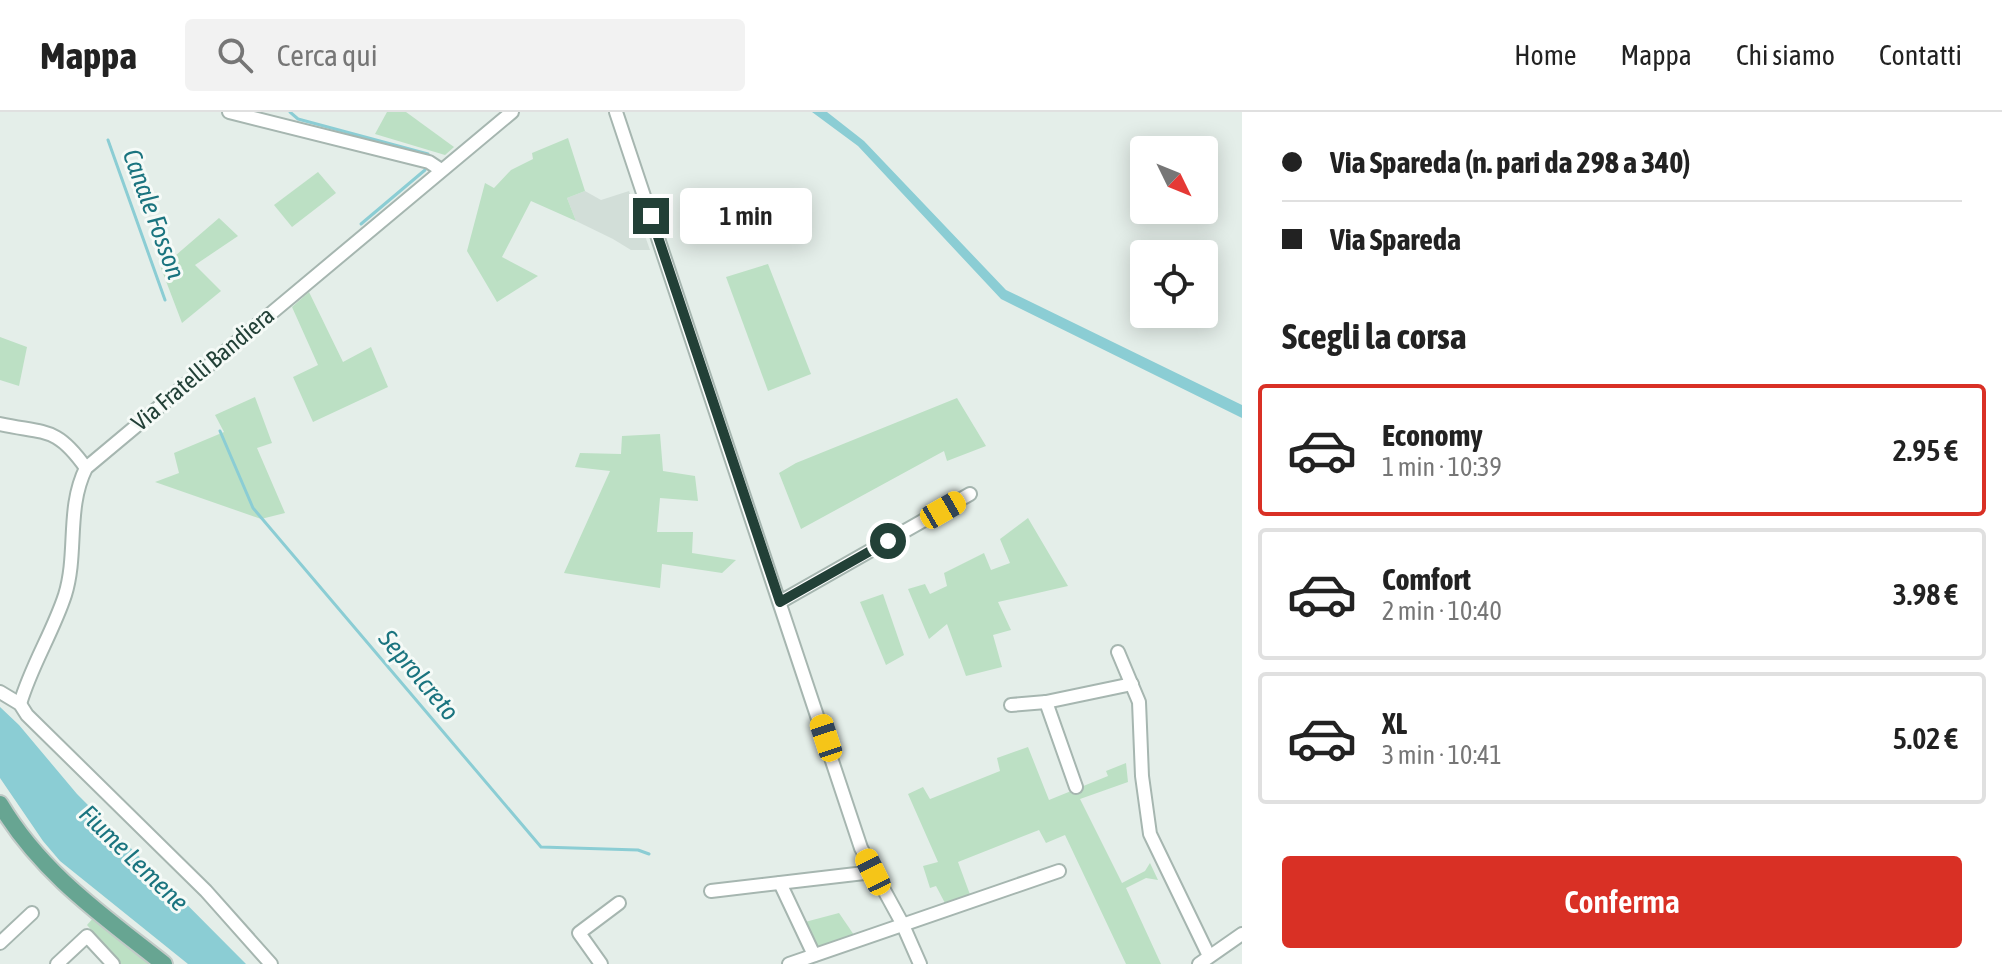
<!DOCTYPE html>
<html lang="it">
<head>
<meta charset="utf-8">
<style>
  :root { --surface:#fff; --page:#f2f2f2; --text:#222; --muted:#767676; --line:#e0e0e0; --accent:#d93025 }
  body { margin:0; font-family:"Asap Condensed",sans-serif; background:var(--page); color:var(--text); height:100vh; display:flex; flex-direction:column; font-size:30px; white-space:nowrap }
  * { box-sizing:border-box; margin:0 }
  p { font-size:26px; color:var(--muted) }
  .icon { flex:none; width:44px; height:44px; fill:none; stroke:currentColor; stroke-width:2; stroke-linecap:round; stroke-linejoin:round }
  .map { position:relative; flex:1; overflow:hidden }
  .panel { display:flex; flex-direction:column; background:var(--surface); width:760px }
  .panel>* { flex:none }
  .hud { display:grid; align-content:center; height:176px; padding:0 40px; background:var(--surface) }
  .needle { width:52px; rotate:133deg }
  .tools { position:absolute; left:1130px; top:24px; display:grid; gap:16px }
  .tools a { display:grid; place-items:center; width:88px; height:88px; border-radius:8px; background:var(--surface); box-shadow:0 4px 20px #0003; font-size:40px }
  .end { position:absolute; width:36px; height:36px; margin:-18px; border:10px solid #224037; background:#fff; box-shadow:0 0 0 4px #fff }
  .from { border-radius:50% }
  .bubble { position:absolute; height:56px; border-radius:8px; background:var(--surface); box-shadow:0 4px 20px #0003; font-size:26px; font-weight:600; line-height:56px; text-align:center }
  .car { position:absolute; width:24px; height:48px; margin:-24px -12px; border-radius:10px; box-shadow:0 0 6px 2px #0007; background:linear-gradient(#f5c518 24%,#345 0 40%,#f5c518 0 76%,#345 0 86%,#f5c518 0) }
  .hud b { display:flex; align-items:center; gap:28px; height:76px; font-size:30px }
  .hud b+b { border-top:2px solid var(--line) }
  .hud i { width:20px; height:20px; background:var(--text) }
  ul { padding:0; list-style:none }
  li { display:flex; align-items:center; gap:24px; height:132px; margin:0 16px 12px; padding:0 24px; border:4px solid var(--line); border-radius:8px }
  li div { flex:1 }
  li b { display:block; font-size:30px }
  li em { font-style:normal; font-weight:600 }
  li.active { border-color:var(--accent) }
  li>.icon { width:72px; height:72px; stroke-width:1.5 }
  h2 { padding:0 40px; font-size:36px; line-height:96px }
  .button { display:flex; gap:16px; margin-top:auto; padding:16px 40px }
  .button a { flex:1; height:92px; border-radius:8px; background:var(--accent); color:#fff; font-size:32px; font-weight:600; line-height:92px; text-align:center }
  header { display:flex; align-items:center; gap:48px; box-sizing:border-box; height:112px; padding:0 40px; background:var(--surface); border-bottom:2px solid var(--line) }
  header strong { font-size:38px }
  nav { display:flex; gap:44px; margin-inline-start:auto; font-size:28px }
  .search { width:560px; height:72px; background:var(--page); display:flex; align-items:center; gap:20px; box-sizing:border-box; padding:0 28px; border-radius:8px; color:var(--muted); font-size:30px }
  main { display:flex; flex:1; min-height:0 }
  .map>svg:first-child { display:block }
  .built { fill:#d2ded8 }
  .green { fill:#bce0c4 }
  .water { fill:#8bcdd4 }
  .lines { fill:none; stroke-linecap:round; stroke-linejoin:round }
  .stream { stroke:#8bcdd4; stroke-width:3 }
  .minor-casing { stroke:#a6b6b0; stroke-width:16 }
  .major-casing { stroke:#c1cac7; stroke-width:20 }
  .minor { stroke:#fff; stroke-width:12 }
  .major { stroke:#67a592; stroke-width:16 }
  .route { stroke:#224037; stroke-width:10 }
  .labels { text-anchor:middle; stroke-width:6; stroke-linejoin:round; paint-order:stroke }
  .street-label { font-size:24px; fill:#224037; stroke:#f5faf7 }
  .water-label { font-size:26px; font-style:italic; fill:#1a747f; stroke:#f5faf7 }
</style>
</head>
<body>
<header>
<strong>Mappa</strong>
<div class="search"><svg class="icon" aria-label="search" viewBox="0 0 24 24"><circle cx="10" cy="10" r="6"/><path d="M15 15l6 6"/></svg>Cerca qui</div>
<nav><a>Home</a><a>Mappa</a><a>Chi siamo</a><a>Contatti</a></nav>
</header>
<main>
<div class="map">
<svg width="1242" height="852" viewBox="0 0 1242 852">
  <rect width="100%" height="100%" fill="#e4eee9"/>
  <path class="built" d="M585 79 601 88 629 79 650 138H631L613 127 576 109 567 86Z"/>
  <g class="green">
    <path d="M387 0H406L454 35 445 43 375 22Z"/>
    <path d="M568 26 585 79 567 86 576 109 531 89 502 145 538 164 497 190 467 139 485 71 494 76 511 58 533 47 532 41Z"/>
    <path d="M318 60 336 81 292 115 274 93Z"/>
    <path d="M219 106 238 124 195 153 221 179 182 211 161 156Z"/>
    <path d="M768 152 811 262 768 279 726 165Z"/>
    <path d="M309 180 343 250 371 235 388 275 313 310 293 265 318 253 292 195Z"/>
    <path d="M0 225 27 235 19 274 0 268Z"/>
    <path d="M255 285 272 331 257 336 285 401 261 407 155 370 179 361 174 341 224 320 215 303Z"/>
    <path d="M957 286 986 334 947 349 944 339 801 417 779 361 796 351Z"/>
    <path d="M660 322 663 359 695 364 698 389 660 386 657 420H693L692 441 736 448 722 461 662 452 660 476 564 461 610 359 575 355 580 341 621 342 622 324Z"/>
    <path d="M1028 406 1068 474 998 490 1011 518 993 523 1002 555 966 564 947 512 929 527 908 477 925 472 930 482 947 474 944 461 984 441 991 458 1010 451 1000 427Z"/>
    <path d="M883 482 904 543 886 553 860 490Z"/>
    <path d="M1028 635 1049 688 1108 664 1106 659 1126 651 1128 670 1080 687 1122 771 1145 759 1150 751 1158 768 1146 766 1126 776 1161 852H1126L1065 723 1046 731 1039 718 958 750 972 788 946 793 936 774 930 776 923 754 938 750 908 682 923 675 930 687 1000 659 997 646Z"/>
    <path d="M839 801 854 823 818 837 805 810Z"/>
    <path d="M95 804 156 852H121L87 813Z"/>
  </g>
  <g class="water">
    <path d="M812 0H827L864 29 1006 178 1242 293V306L1001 187 858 34Z"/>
    <path d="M0 595 19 613 77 682 246 852H188L60 749 43 729 0 666Z"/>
  </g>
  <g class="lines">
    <g class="stream">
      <path d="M290 0 298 7 428 42"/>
      <path d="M108 28 165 188"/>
      <path d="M361 112 425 58"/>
      <path d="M220 319 253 396 541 735 638 738 649 742"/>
    </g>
    <defs>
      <g id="minor">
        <path d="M229 0 429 50 441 58"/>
        <path d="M616 0 861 736 902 811 920 852"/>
        <path d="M0 312C46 322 56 314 86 356"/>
        <path d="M780 490 970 382"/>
        <path d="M1118 540 1139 590 1142 664 1150 722 1209 844"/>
        <path d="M0 580 20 592 27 603 206 779 271 852"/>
        <path d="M1046 590 1076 675"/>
        <path d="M20 592C31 554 53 520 65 483 78 441 66 396 86 356L512 0"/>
        <path d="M1011 593 1046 590 1132 572"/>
        <path d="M780 771 814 843"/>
        <path d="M711 779 873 760"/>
        <path d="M0 831 32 801"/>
        <path d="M57 852 87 824 113 852"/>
        <path d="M601 852 579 821 619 791"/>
        <path d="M789 852 1059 759"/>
        <path d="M1199 852 1242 822"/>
      </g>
      <path id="major" d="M0 692C41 761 102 803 164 852"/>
    </defs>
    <use href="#minor" class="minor-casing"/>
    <use href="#major" class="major-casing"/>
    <use href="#minor" class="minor"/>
    <use href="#major" class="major"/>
  </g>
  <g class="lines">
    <path class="route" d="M651 104 780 490 888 429"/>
  </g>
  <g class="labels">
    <g class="street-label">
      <text transform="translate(203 257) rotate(-40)" y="8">Via Fratelli Bandiera</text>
    </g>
    <g class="water-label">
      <text transform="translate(154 102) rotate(70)" y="9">Canale Fosson</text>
      <text transform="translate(419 563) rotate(50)" y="9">Seprolcreto</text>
      <text transform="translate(134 746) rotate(44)" y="9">Fiume Lemene</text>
    </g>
  </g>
</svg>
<div class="tools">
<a><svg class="needle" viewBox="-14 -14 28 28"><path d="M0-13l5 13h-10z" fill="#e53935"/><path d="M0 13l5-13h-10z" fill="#767676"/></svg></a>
<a><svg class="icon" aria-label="locate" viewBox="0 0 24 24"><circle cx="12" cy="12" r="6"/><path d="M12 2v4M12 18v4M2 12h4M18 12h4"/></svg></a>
</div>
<i class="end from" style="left:888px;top:429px"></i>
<i class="end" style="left:651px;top:104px"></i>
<div class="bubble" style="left:680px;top:76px;width:132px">1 min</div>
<i class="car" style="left:943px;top:398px;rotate:60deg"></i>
<i class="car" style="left:826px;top:626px;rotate:342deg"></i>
<i class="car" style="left:873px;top:760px;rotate:334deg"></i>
</div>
<section class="panel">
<div class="hud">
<b><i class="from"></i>Via Spareda (n. pari da 298 a 340)</b>
<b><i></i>Via Spareda</b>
</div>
<h2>Scegli la corsa</h2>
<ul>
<li class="active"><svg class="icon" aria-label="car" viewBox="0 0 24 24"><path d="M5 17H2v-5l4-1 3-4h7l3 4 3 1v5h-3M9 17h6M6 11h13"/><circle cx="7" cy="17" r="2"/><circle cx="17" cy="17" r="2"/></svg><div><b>Economy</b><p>1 min · 10:39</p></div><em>2.95 €</em></li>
<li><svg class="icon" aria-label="car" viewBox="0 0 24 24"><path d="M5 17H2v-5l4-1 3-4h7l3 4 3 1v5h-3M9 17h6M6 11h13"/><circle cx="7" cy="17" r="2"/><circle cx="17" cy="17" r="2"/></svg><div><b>Comfort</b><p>2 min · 10:40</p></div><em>3.98 €</em></li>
<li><svg class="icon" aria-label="car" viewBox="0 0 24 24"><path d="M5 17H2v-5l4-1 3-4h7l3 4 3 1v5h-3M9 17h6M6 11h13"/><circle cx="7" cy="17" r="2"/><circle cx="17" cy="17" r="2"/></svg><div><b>XL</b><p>3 min · 10:41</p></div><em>5.02 €</em></li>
</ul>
<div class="button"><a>Conferma</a></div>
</section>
</main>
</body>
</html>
